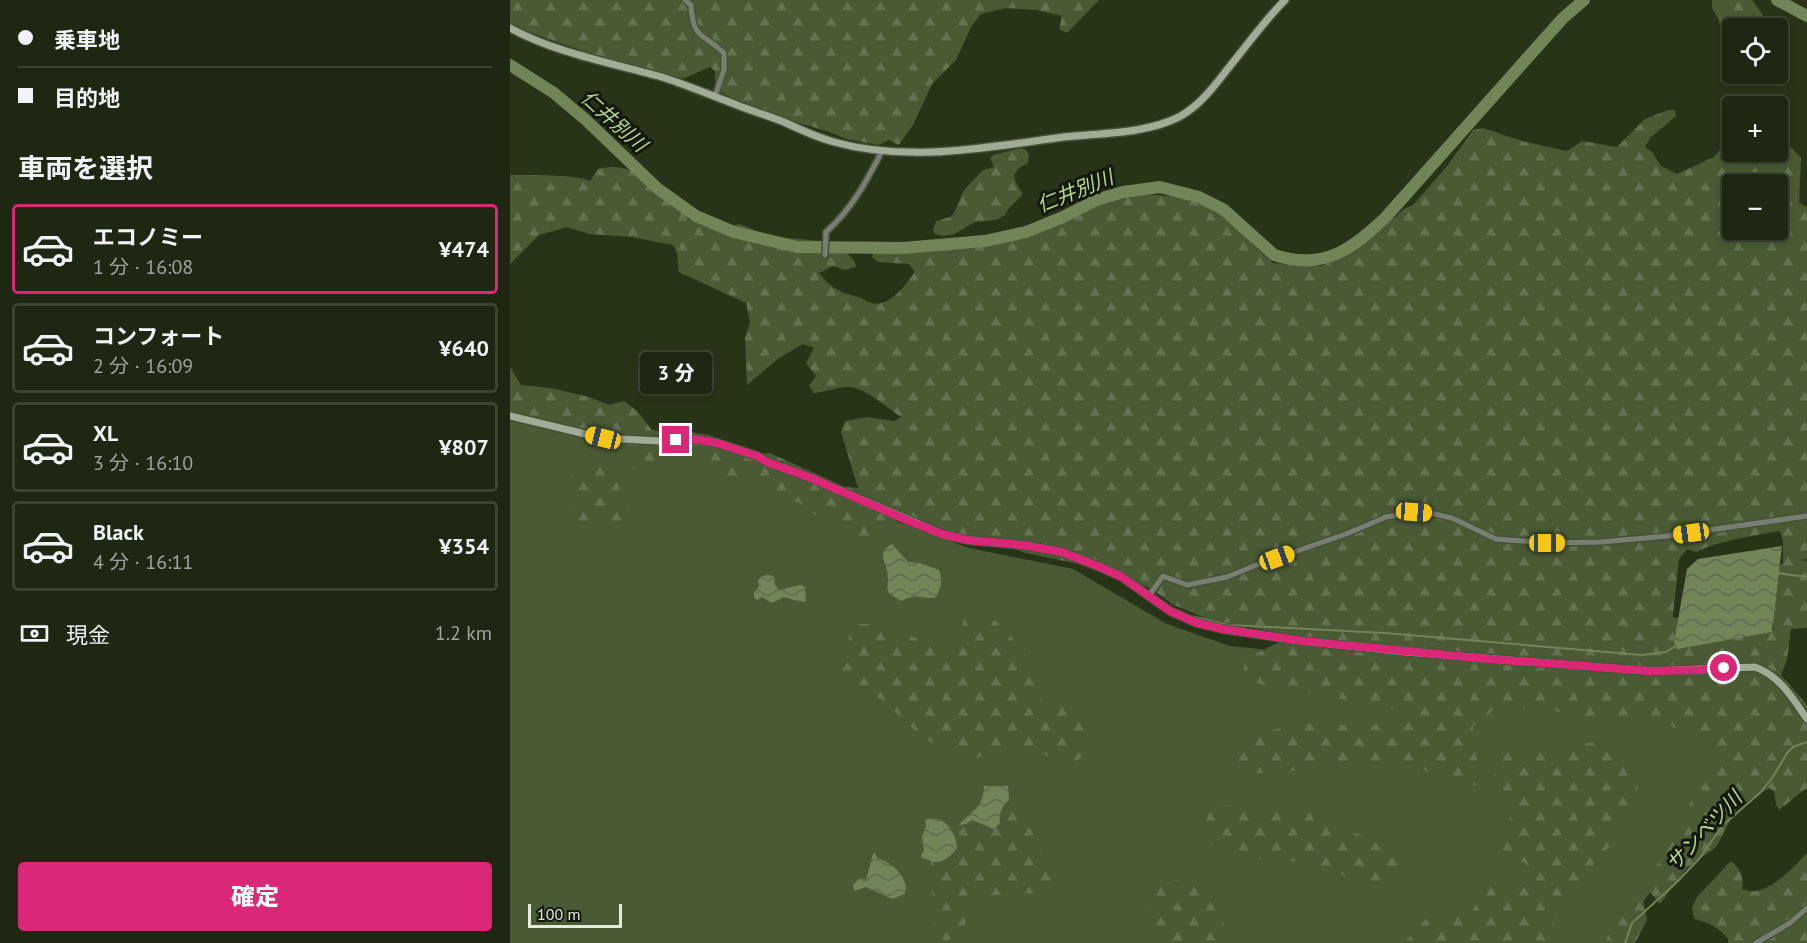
<!DOCTYPE html>
<html lang="ja">
<head>
<meta charset="utf-8">
<style>
  :root { --surface:#1e2712; --page:#2b3320; --text:#f1f3f6; --muted:#a1a59f; --line:#3c4432; --accent:#db2777 }
  body { margin:0; font-family:"PT Sans","Noto Sans JP",sans-serif; background:var(--page); color:var(--text); height:100vh; display:flex; flex-direction:column; font-size:22px; white-space:nowrap }
  * { box-sizing:border-box; margin:0 }
  p { font-size:20px; color:var(--muted) }
  .icon { flex:none; width:33px; height:33px; fill:none; stroke:currentColor; stroke-width:2; stroke-linecap:round; stroke-linejoin:round }
  .map { position:relative; flex:1; overflow:hidden }
  .details { display:flex; flex-direction:column; background:var(--surface); width:510px }
  .details>* { flex:none }
  .hud { display:grid; align-content:center; height:132px; padding:0 18px; background:var(--surface) }
  .tools { position:absolute; left:1212px; top:18px; display:grid; gap:12px }
  .tools a { display:grid; place-items:center; width:66px; height:66px; border-radius:6px; background:var(--surface); box-shadow:0 3px 9px #0003,0 0 0 2px var(--line); font-size:30px }
  .scale { position:absolute; left:18px; bottom:15px; width:94px; box-sizing:border-box; padding-left:6px; border:3px solid #e4eddc; border-top:0; font-size:16px; line-height:21px; white-space:nowrap; color:#e4eddc; -webkit-text-stroke:4px #14190d; paint-order:stroke }
  .end { position:absolute; width:27px; height:27px; margin:-14px; border:8px solid #db2777; background:#fff; box-shadow:0 0 0 3px #fff }
  .from { border-radius:50% }
  .bubble { position:absolute; height:42px; border-radius:6px; background:var(--surface); box-shadow:0 3px 9px #0003,0 0 0 2px var(--line); font-size:20px; font-weight:800; line-height:42px; text-align:center }
  .car { position:absolute; width:18px; height:36px; margin:-18px -9px; border-radius:8px; box-shadow:0 0 4px 2px #0007; background:linear-gradient(#f5c518 24%,#345 0 40%,#f5c518 0 76%,#345 0 86%,#f5c518 0) }
  .hud b { display:flex; align-items:center; gap:21px; height:57px; font-size:22px }
  .hud b+b { border-top:2px solid var(--line) }
  .hud i { width:15px; height:15px; background:var(--text) }
  ul { padding:0; list-style:none }
  li { display:flex; align-items:center; gap:18px; height:90px; margin:0 12px 9px; padding:0 6px; border:3px solid var(--line); border-radius:6px }
  li div { flex:1 }
  li b { display:block; font-size:22px }
  li em { font-style:normal; font-weight:800 }
  li.active { border-color:var(--accent) }
  li>.icon { width:54px; height:54px; stroke-width:1.5 }
  h2 { padding:0 18px; font-size:27px; line-height:72px }
  .pay { display:flex; align-items:center; gap:15px; height:66px; padding:0 18px; font-size:22px }
  .pay p { margin-inline-start:auto }
  .action { display:flex; gap:12px; margin-top:auto; padding:12px 18px }
  .action a { flex:1; height:69px; border-radius:6px; background:var(--accent); color:#fff; font-size:24px; font-weight:800; line-height:69px; text-align:center }
  main { display:flex; flex:1; min-height:0 }
  .map>svg:first-child { display:block }
  .green { fill:#495a34 }
  .forest { fill:url(#forest-firs); fill-rule:evenodd }
  .water { fill:url(#water-waves) }
  .lines { fill:none; stroke-linecap:round; stroke-linejoin:round }
  .stream { stroke:#718559; stroke-width:2 }
  .river { stroke:#718559; stroke-width:12 }
  .street-casing { stroke:#465237; stroke-width:8 }
  .secondary-casing { stroke:#465237; stroke-width:10 }
  .street { stroke:#787f71; stroke-width:5 }
  .secondary { stroke:#a1ac96; stroke-width:7 }
  .route { stroke:#db2777; stroke-width:8 }
  .labels { text-anchor:middle; stroke-width:6; stroke-linejoin:round; paint-order:stroke }
  .water-label { font-size:20px; font-style:italic; fill:#b9d893; stroke:#14190d }
</style>
</head>
<body>
<main>
<section class="details">
<div class="hud">
<b><i class="from"></i>乗車地</b>
<b><i></i>目的地</b>
</div>
<h2>車両を選択</h2>
<ul>
<li class="active"><svg class="icon" aria-label="car" viewBox="0 0 24 24"><path d="M5 17H2v-5l4-1 3-4h7l3 4 3 1v5h-3M9 17h6M6 11h13"/><circle cx="7" cy="17" r="2"/><circle cx="17" cy="17" r="2"/></svg><div><b>エコノミー</b><p>1 分 · 16:08</p></div><em>¥474</em></li>
<li><svg class="icon" aria-label="car" viewBox="0 0 24 24"><path d="M5 17H2v-5l4-1 3-4h7l3 4 3 1v5h-3M9 17h6M6 11h13"/><circle cx="7" cy="17" r="2"/><circle cx="17" cy="17" r="2"/></svg><div><b>コンフォート</b><p>2 分 · 16:09</p></div><em>¥640</em></li>
<li><svg class="icon" aria-label="car" viewBox="0 0 24 24"><path d="M5 17H2v-5l4-1 3-4h7l3 4 3 1v5h-3M9 17h6M6 11h13"/><circle cx="7" cy="17" r="2"/><circle cx="17" cy="17" r="2"/></svg><div><b>XL</b><p>3 分 · 16:10</p></div><em>¥807</em></li>
<li><svg class="icon" aria-label="car" viewBox="0 0 24 24"><path d="M5 17H2v-5l4-1 3-4h7l3 4 3 1v5h-3M9 17h6M6 11h13"/><circle cx="7" cy="17" r="2"/><circle cx="17" cy="17" r="2"/></svg><div><b>Black</b><p>4 分 · 16:11</p></div><em>¥354</em></li>
</ul>
<div class="pay"><svg class="icon" aria-label="cash" viewBox="0 0 24 24"><path d="M3 7h18v10H3z"/><circle cx="12" cy="12" r="2"/></svg>現金<p>1.2 km</p></div>
<div class="action"><a>確定</a></div>
</section>
<div class="map">
<svg width="1297" height="943" viewBox="0 0 1297 943">
  <defs>
    <pattern id="forest-firs" width="22" height="20" patternUnits="userSpaceOnUse" patternTransform="scale(1.5)"><rect width="22" height="20" fill="#495a34"/><path d="M5 1l3.5 6h-7zM16 11l3.5 6h-7z" fill="#637251"/></pattern>
    <pattern id="water-waves" width="16" height="10" patternUnits="userSpaceOnUse" patternTransform="scale(1.5)"><rect width="16" height="10" fill="#718559"/><path d="M0 5q4-4 8 0t8 0" fill="none" stroke="#5f6c50"/></pattern>
  </defs>
  <rect width="100%" height="100%" fill="#283418"/>
  <path class="green" d="M0 420 57 433 184 446 459 548 563 569 657 624 720 646 959 670 1229 691 1171 850 1122 917 1110 943H0Z"/>
  <g class="forest">
    <path d="M0 0H589L557 33 549 29 552 16 526 10 496 8 471 14 461 27 446 60 422 84 405 121 389 145 379 140 368 145 337 139 316 131 259 114 211 93 205 82V71L200 67 175 78 161 77 103 62 0 25Z"/>
    <path d="M1202 0H1242L1253 15 1244 26V28H1222V41L1212 36 1209 20 1202 8Z"/>
    <path d="M1158 110H1165L1166 116 1140 138 1135 147 1142 152 1151 166 1167 174 1204 157 1222 136V152H1268V133L1291 158 1289 203 1297 207V559L1291 560 1297 561V628L1281 629 1277 660 1271 675 1297 705V789L1294 790 1269 810 1266 804 1264 791 1259 788 1227 808 1206 847 1176 869 1150 904 1134 885 1170 829 1178 807 1201 764 1199 749 1156 722 1075 718 1045 711 989 706 963 726 964 750 976 785 987 773 983 754 1015 749 1091 742 1109 755 1128 787 1106 839 1067 884 1044 922 1040 943H894L916 919 960 914 968 901 969 884 998 883 1015 876 1018 867 1014 862C997 865 995 867 984 853L987 837 999 824 1002 801 988 787 954 784 910 769 827 763 776 772 739 774 717 760 718 752 731 740 743 733 795 724 861 725 883 723 893 717 885 709 753 685 742 681 734 672V660L773 640 775 634 697 619 662 604 643 590 607 572 516 553 472 538 438 534 384 516 387 522C376 528 369 527 357 524V528L362 548 360 552H355L349 536 345 533C332 533 333 523 324 517 318 512 312 517 306 515 299 514 297 508 291 504 283 499 272 503 264 499 260 496 244 487 241 484 237 480 238 476 234 472L227 479 220 480C215 472 210 469 201 468L198 464 197 458 176 453 169 455 166 462 158 464 142 461 132 469H124L119 464 115 467 111 464 114 445 91 442 87 447 76 446 56 435 0 411V367L11 385 41 388 79 397 99 405 114 401 127 411 142 430 149 431 168 430 199 435 252 454 260 453 335 487 348 488 331 432 335 421 357 417 384 421 391 417C378 408 353 386 337 387 327 387 315 392 304 393L299 386 306 376 296 363 304 348 293 344 269 358 237 385 235 338 240 322 236 303 169 272 167 253 163 245 121 237 79 234 57 227 29 235 0 264V175C18 175 65 174 80 181L88 169C122 161 131 179 155 199 162 205 170 211 178 216L179 220 193 213 219 226 230 224 259 236 329 243 345 262 346 267 335 270 323 266 309 273C321 288 329 292 348 297 353 298 356 302 361 303 380 308 395 285 405 272L399 264 368 262 362 257 364 252 464 248 503 239 533 229 553 214 595 199 621 195H645L672 197 718 214 736 233 743 245 763 263 787 266H812L837 255 874 227 894 209 903 205 938 165 963 130 973 128 1012 141 1057 151 1072 141 1107 147 1135 119ZM1222 184H1268V230H1222ZM1270 531 1273 541V563L1264 569 1259 604 1264 630 1254 631 1163 617 1169 559 1177 549 1186 552C1211 540 1242 536 1270 531Z"/>
    <path d="M511 148 516 150 519 155 518 163C499 172 503 179 513 194L499 208 495 215 486 220 465 222 444 234 433 236 425 234 423 230 426 221 440 217 444 213 454 190 473 170 484 167 480 158 483 155Z"/>
    <path d="M66 445 68 449 69 465 71 466 81 462 85 453 100 449 104 450 100 461 109 488 124 515 118 525 106 527 98 516 92 513 88 515 90 522 83 527 69 526 61 505 63 495 59 481 63 470 64 458 60 448Z"/>
    <path d="M463 610 472 612 486 621 514 650 516 659 523 675 526 696 537 703 559 705 572 718 578 753 560 765 522 750 500 746 467 758H450L413 738 371 699 360 694 334 691 323 680V674L345 657V650L339 641V630L345 624H373L439 652H448L452 644 453 621Z"/>
    <path d="M703 805H721L752 813 793 811 814 815 830 827 861 839 878 848 889 859 891 871 879 882 861 887C837 877 813 866 787 862 747 856 721 865 689 833V819Z"/>
    <path d="M507 808 519 809 525 816V839L543 868 545 886 538 894 520 893 476 896 466 903 453 928 436 943 424 927 420 849 444 831Z"/>
    <path d="M1297 853V943H1218V939C1210 928 1198 922 1184 919L1182 908 1187 897 1221 861C1231 870 1234 876 1232 889 1254 900 1283 868 1297 853Z"/>
    <path d="M665 880 689 881 711 906 715 930 714 939 716 943H650L641 931 638 921 640 894 649 884Z"/>
    <path d="M1133 899 1137 920 1125 943H1095C1102 926 1112 902 1133 899Z"/>
  </g>
  <g class="water">
    <path d="M382 544 398 562 410 563 429 570C433 581 431 587 426 597 413 601 410 591 391 601 388 599 382 596 379 593 376 588 378 583 378 578 379 564 364 554 382 544Z"/>
    <path d="M1272 546 1262 632 1167 649 1164 642 1177 569 1188 559Z"/>
    <path d="M258 575 263 576 265 580 264 583 269 590 290 585 295 587 296 602 284 600 274 597 262 603 252 597 247 600 244 597V593L249 586 248 580 252 576Z"/>
    <path d="M474 786H498L499 800C491 807 489 813 490 823L484 829 462 820 456 824 449 825C462 809 473 810 474 786Z"/>
    <path d="M418 819C422 819 425 818 429 820 440 823 447 838 447 849 441 855 435 862 426 862 421 862 416 858 412 858L411 855 414 851 412 837 416 826 415 820Z"/>
    <path d="M365 853 367 858C381 862 400 877 395 894L382 899 356 887 344 891 343 885 350 878 356 880 363 854Z"/>
  </g>
  <g class="lines">
    <g class="stream">
      <path d="M1267 573 1297 577"/>
      <path d="M676 615 719 625 875 633 1132 655 1156 652 1167 645"/>
      <path d="M1115 943 1122 923 1166 883 1189 859 1213 825 1251 792 1262 778 1278 752 1283 747 1297 742"/>
    </g>
    <g class="river">
      <path d="M1267 0 1297 16"/>
      <path d="M0 65 44 93 76 120 147 188 186 216 224 232 287 247 393 248 475 241 516 232 553 217 586 200 613 192 650 187 689 197 713 209 764 255C813 271 841 250 875 218L1053 18 1074 0"/>
    </g>
    <defs>
      <g id="street">
        <path d="M175 0 181 5C183 41 193 32 214 53V70L205 96"/>
        <path d="M315 255 316 232C341 210 357 181 372 151"/>
        <path d="M638 597 653 576 677 585 717 577 744 566 836 534 876 517 904 512 920 513 942 518 986 539 1037 543 1091 542 1157 536 1297 516"/>
        <path d="M1246 943 1280 923 1297 908"/>
      </g>
      <g id="secondary">
        <path d="M0 28C48 54 103 63 155 78 179 86 203 96 227 105 242 111 259 116 274 122 291 130 306 137 324 142 399 163 478 147 554 137 591 133 635 134 669 117 691 105 705 85 720 66 738 44 755 20 775 0"/>
        <path d="M0 416 92 438 149 441 184 439 207 443 247 456 257 462 301 478 432 534 457 540 513 545 552 552 590 567 612 577 660 611 687 623 713 629 792 641 896 652 1140 671 1245 667C1270 676 1283 699 1297 719"/>
      </g>
    </defs>
    <use href="#street" class="street-casing"/>
    <use href="#secondary" class="secondary-casing"/>
    <use href="#street" class="street"/>
    <use href="#secondary" class="secondary"/>
  </g>
  <g class="lines">
    <path class="route" d="M166 440 184 439 207 443 247 456 257 462 301 478 399 521 432 534 457 540 513 545 552 552 590 567 612 577 660 611 687 623 713 629 792 641 967 658 1140 671 1192 670 1214 668"/>
  </g>
  <g class="labels">
    <g class="water-label">
      <text transform="translate(104 121) rotate(42)" y="7">仁井別川</text>
      <text transform="translate(565 191) rotate(-22)" y="7">仁井別川</text>
      <text transform="translate(1194 831) rotate(-47)" y="7">サンベツ川</text>
    </g>
  </g>
</svg>
<div class="tools">
<a><svg class="icon" aria-label="locate" viewBox="0 0 24 24"><circle cx="12" cy="12" r="6"/><path d="M12 2v4M12 18v4M2 12h4M18 12h4"/></svg></a>
<a>+</a>
<a>−</a>
</div>
<div class="scale">100 m</div>
<i class="end from" style="left:1214px;top:668px"></i>
<i class="end" style="left:166px;top:440px"></i>
<div class="bubble" style="left:130px;top:352px;width:72px">3 分</div>
<i class="car" style="left:93px;top:438px;rotate:284deg"></i>
<i class="car" style="left:904px;top:512px;rotate:94deg"></i>
<i class="car" style="left:1181px;top:533px;rotate:262deg"></i>
<i class="car" style="left:1037px;top:543px;rotate:90deg"></i>
<i class="car" style="left:767px;top:558px;rotate:70deg"></i>
</div>
</main>
</body>
</html>
